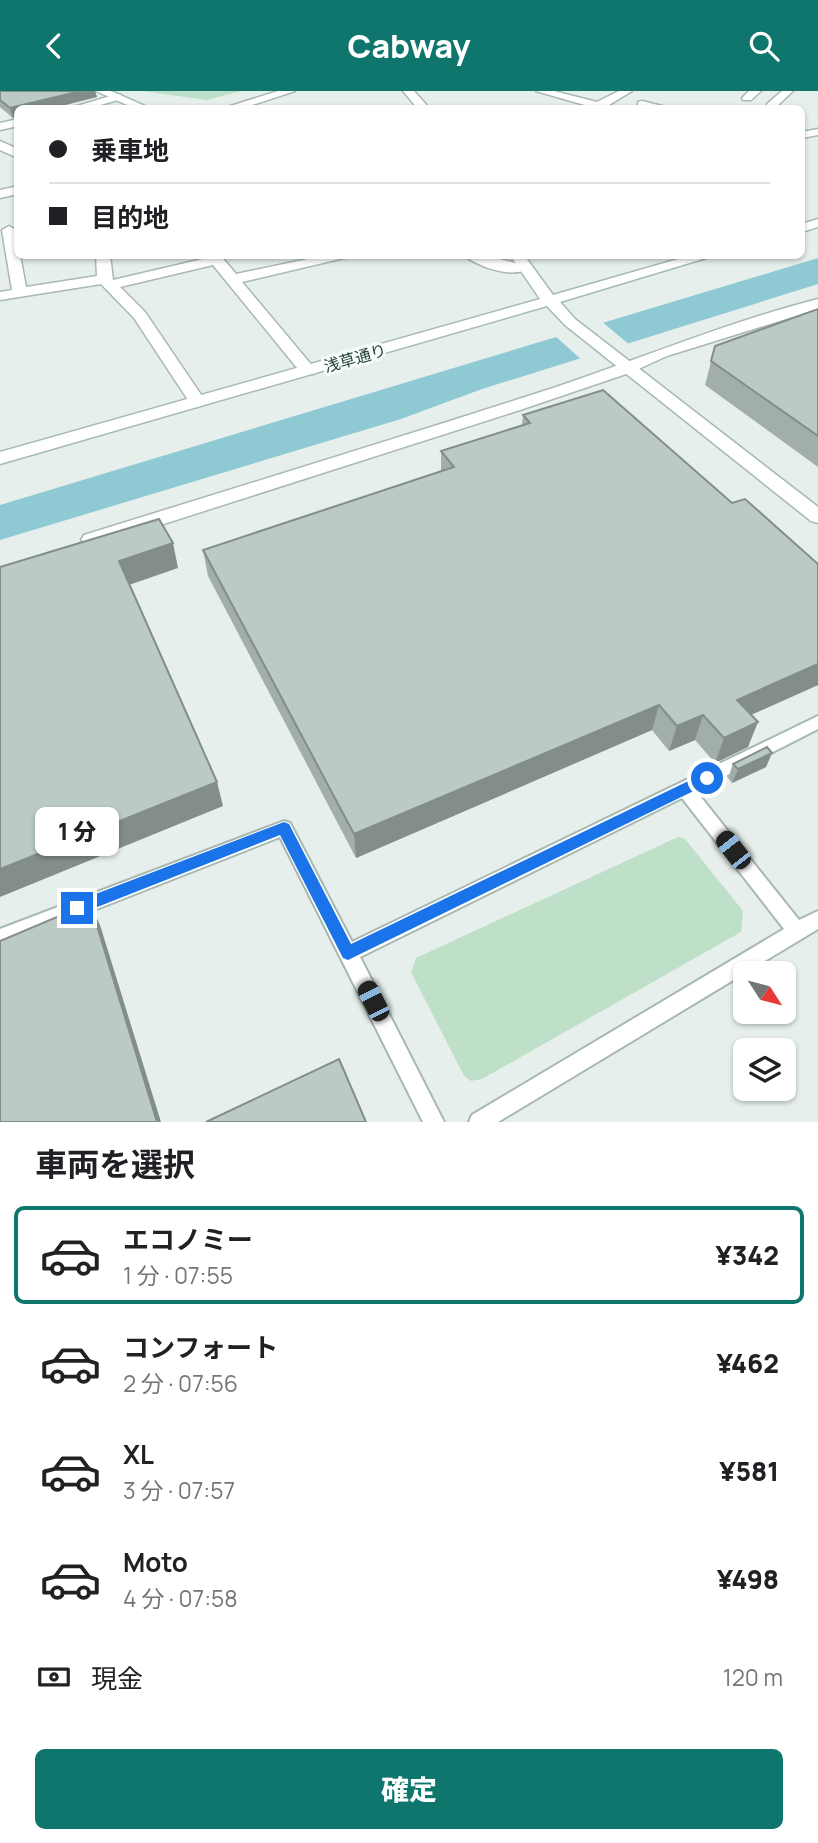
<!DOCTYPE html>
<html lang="ja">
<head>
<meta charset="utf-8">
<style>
  :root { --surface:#fff; --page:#f2f2f2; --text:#202124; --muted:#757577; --line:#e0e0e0; --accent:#0f766e }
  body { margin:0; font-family:Manrope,"Noto Sans JP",sans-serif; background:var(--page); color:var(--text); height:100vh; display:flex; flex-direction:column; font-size:26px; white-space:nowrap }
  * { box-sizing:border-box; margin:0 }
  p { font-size:23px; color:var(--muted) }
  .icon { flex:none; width:38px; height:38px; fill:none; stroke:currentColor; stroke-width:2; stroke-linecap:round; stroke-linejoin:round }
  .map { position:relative; height:1031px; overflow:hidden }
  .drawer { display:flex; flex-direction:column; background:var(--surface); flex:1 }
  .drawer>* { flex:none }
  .guide { position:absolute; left:14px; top:14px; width:791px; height:154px; border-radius:10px; box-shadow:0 2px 5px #0004; display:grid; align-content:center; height:154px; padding:0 35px; background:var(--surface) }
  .needle { width:46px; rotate:126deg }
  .buttons { position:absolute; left:733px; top:870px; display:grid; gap:14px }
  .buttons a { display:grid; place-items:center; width:63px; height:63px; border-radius:10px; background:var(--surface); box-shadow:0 2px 5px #0004; font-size:35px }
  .end { position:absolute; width:32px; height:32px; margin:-16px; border:9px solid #1a73e8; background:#fff; box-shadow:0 0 0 4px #fff }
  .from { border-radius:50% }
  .bubble { position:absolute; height:49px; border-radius:10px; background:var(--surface); box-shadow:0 2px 5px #0004; font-size:23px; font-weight:800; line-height:49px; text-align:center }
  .car { position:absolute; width:21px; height:42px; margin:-21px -10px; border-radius:9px; box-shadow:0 0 5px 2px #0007; background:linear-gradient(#222 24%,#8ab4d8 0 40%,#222 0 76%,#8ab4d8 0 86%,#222 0) }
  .guide b { display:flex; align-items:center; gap:24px; height:66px; font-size:26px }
  .guide b+b { border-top:2px solid var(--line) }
  .guide i { width:18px; height:18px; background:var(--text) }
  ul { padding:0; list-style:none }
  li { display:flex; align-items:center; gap:21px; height:98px; margin:0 14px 10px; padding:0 21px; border:4px solid transparent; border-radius:10px }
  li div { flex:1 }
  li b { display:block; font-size:26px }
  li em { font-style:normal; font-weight:800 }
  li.active { border-color:var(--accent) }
  li>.icon { width:63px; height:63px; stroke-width:1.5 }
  h2 { padding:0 35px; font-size:32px; line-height:84px }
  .pay { display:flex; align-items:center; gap:18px; height:77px; padding:0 35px; font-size:26px }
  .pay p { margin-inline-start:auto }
  .primary-button { display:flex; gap:14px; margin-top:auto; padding:14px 35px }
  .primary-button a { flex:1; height:80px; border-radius:10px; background:var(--accent); color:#fff; font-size:28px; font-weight:800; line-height:80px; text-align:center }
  header { display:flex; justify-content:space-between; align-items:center; height:91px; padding:0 35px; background:var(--accent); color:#fff; font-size:32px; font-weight:800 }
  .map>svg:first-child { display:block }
  .green { fill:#bfe0c8 }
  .water { fill:#8ec9d4 }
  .pier { fill:#e6efeb }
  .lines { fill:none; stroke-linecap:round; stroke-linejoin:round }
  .lane-casing { stroke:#a8b8b2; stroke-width:4 }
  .street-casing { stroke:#a8b8b2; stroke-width:3 }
  .secondary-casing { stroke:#a4bbb3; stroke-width:3 }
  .lane { fill:#fff; fill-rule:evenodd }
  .street { fill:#fff; fill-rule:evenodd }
  .secondary { fill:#fff; fill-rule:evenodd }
  .wall { fill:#a1aea9 }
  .shaded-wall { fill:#838d89 }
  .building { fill:#bbcac4; stroke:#838d89; stroke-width:2 }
  .route { fill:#1a73e8 }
  .labels { text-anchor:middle; stroke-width:6; stroke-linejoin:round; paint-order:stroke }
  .far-street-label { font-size:16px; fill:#24423a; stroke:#f7fbf9 }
</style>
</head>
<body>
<header><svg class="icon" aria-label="back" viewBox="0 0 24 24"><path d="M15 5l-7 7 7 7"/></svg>Cabway<svg class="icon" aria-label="search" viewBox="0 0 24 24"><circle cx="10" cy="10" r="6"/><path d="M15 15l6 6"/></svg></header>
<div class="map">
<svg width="818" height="1031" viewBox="0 0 818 1031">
  <rect width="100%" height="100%" fill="#e6efeb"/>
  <g class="green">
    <path d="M141 0H241L207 9Z"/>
    <path d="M678 746 685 748 743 820 741 841 482 988 471 990 464 985 411 881 416 867Z"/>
  </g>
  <path class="water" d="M818 167V193L482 298 401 328 0 449V414Z"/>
  <path class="pier" d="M601 230 631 255 583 270 554 244Z"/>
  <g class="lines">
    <defs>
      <path id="lane" d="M818 625V638L696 700 799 829 818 820V838L498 1031H469L472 1024 784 838 682 707 360 866 444 1031H423L280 746 0 856V838L284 730 290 732 352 851Z"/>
      <g id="street">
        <path d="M278 0H295L240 18H221Z"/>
        <path d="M536 0H554L597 11 619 0H632L604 17 586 18 588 15Z"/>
        <path d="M749 0H761L751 9H743L742 7Z"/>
        <path d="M782 0H793L775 17H767V13Z"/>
        <path d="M117 3 121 4V8L87 18H67Z"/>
        <path d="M642 10 666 16 667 18 638 15V11Z"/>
        <path d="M18 28V35L0 39V32Z"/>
        <path d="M818 38V44L802 47V41Z"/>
        <path d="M0 50 18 58V67L0 59Z"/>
        <path d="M18 95V103L0 107V99Z"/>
        <path d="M9 135 16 139 18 164H20L26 196 97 185 96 164H110L113 189 207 167 205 164H220L236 183 327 164H357L242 191 314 277V283H302L213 174 120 196 145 221 206 311 198 316 192 315 134 227 101 193 0 209V201L12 199 2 139Z"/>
        <path d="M464 164H485L530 176C515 189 478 176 464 164Z"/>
        <path d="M818 208V218L667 265 632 281 520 319 98 454 91 456 81 449 84 444C241 395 399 347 556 296 643 267 728 231 818 208Z"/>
      </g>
      <g id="secondary">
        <path d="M96 0H111L152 18H136Z"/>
        <path d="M403 0H414L430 18H418Z"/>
        <path d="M818 128V136L802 141V133Z"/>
        <path d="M510 164H524L553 204 692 164H716L560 211 575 228 818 416V432L811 430 565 234 547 215 0 373V361L540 208Z"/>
      </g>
    </defs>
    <use href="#lane" class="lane-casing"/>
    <use href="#street" class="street-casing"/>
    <use href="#secondary" class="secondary-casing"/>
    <use href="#lane" class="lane"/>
    <use href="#street" class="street"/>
    <use href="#secondary" class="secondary"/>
  </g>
  <g class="wall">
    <path d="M0 0H95L97 6 18 18V25L13 27 0 16Z"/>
    <path d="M818 218V376L705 294 715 255Z"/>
    <path d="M523 324 732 412 818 473V594L751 624 748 656 715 672 695 649 669 660 652 639 356 767 208 485 203 459 441 380V360L522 334Z"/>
    <path d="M772 662 766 676 732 692 728 687 733 673Z"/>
  </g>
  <g class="shaded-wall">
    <path d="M81 0H95L97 6 50 18H18V25L13 27 10 17Z"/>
    <path d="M173 452 178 477 126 495 119 470Z"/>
    <path d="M818 573V594L728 634 737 609Z"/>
    <path d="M659 614 652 639 356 767 354 743Z"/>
    <path d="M703 624 695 649 669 660 677 635Z"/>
    <path d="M758 631 748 656 715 672 724 647Z"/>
    <path d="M772 662 766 676 732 692 738 678Z"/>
    <path d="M217 691 223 715 0 806V778Z"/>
    <path d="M90 812 100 834 161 1031H157Z"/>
  </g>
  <g class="building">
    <path d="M0 0H81L10 17 0 9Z"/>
    <path d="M818 218V345L711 270 715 255Z"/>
    <path d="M603 299 732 412 745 408 818 473V573L737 609 758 631 724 647 703 624 677 635 659 614 354 743 203 459 454 376 441 360 530 332 523 324Z"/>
    <path d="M159 428 173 452 119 470 217 691 0 778V476Z"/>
    <path d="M767 656 772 662 738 678 733 673Z"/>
    <path d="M90 812 157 1031H0V850Z"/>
    <path d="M339 968 366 1031H206Z"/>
  </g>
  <path class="route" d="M707 681 714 687 712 691 348 869 343 867 280 744 77 824 70 817 72 812 284 731 289 733 351 853Z"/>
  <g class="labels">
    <g class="far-street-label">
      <text transform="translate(355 267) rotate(-16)" y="6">浅草通り</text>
    </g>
  </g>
</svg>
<div class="buttons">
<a><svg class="needle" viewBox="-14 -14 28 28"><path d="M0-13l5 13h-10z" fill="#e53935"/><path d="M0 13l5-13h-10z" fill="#757577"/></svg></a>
<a><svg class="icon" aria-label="layers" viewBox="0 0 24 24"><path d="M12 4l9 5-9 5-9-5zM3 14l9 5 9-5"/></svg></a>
</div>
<i class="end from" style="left:707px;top:687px"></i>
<i class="end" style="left:77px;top:817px"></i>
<div class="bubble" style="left:35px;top:716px;width:84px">1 分</div>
<i class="car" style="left:733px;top:759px;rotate:322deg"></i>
<i class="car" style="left:373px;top:910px;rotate:333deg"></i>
<div class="guide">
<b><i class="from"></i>乗車地</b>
<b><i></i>目的地</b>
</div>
</div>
<section class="drawer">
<h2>車両を選択</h2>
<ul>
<li class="active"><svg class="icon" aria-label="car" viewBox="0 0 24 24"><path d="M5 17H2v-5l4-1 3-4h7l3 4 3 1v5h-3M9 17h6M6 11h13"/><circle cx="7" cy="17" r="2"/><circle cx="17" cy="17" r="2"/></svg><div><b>エコノミー</b><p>1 分 · 07:55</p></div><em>¥342</em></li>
<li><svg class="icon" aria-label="car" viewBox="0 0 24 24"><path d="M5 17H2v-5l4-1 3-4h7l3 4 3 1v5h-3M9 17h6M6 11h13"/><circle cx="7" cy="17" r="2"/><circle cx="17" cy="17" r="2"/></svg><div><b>コンフォート</b><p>2 分 · 07:56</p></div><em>¥462</em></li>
<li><svg class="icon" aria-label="car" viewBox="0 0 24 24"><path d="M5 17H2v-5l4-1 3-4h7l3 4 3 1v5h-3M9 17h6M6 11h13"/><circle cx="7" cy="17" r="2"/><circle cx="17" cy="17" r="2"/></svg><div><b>XL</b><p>3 分 · 07:57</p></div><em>¥581</em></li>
<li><svg class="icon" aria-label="car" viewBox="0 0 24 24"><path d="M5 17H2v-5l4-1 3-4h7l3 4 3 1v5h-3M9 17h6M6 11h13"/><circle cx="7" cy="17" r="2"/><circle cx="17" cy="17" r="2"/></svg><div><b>Moto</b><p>4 分 · 07:58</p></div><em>¥498</em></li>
</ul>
<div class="pay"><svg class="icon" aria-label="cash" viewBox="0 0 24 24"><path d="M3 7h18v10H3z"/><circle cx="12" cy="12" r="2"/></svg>現金<p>120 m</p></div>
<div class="primary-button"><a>確定</a></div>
</section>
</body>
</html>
